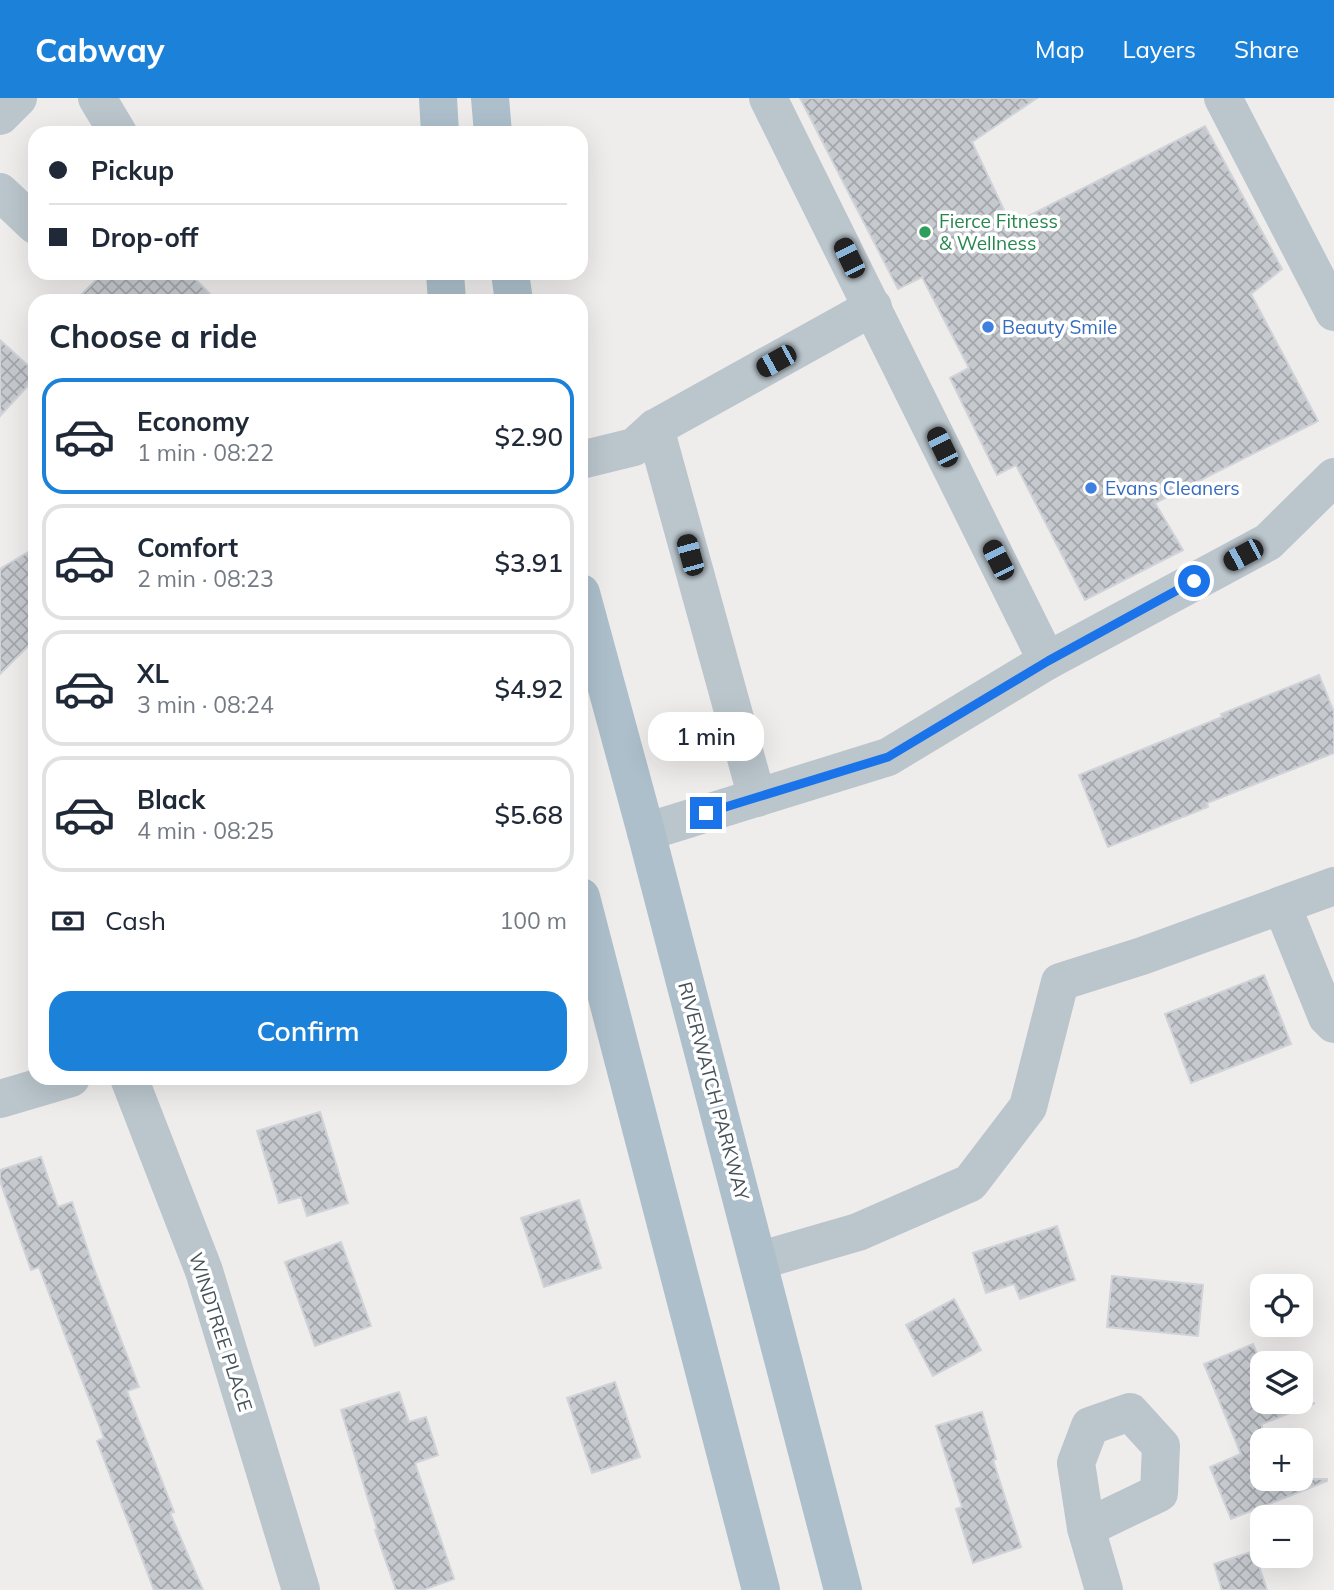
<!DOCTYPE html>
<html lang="en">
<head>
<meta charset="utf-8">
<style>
  :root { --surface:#fff; --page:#f2f2f3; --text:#1f2937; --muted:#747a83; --line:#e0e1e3; --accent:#1c82d9 }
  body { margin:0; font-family:Mulish,sans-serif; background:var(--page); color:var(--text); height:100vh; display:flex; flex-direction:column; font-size:26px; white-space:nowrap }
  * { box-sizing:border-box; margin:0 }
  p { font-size:23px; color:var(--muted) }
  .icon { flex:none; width:38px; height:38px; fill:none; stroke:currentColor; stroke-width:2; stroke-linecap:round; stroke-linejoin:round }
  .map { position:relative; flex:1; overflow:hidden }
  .panel { position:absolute; left:28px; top:196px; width:560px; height:791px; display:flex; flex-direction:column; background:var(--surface); border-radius:21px; box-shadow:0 7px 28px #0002 }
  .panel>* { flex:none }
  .top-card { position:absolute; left:28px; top:28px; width:560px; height:154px; border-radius:21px; box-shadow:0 7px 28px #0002; display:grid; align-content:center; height:154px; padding:0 21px; background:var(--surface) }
  .controls { position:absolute; left:1250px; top:1176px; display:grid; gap:14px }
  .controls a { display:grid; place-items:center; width:63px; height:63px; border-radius:14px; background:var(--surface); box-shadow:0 7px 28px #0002; font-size:35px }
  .end { position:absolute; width:32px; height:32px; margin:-16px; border:9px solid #1a73e8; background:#fff; box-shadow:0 0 0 4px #fff }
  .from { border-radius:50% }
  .bubble { position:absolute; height:49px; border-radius:21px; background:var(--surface); box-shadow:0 7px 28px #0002; font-size:23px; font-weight:600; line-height:49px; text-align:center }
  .car { position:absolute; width:21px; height:42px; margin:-21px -10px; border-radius:9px; box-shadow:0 0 5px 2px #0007; background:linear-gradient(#222 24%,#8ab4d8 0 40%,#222 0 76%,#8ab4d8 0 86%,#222 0) }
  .top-card b { display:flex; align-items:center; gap:24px; height:66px; font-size:26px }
  .top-card b+b { border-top:2px solid var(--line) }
  .top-card i { width:18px; height:18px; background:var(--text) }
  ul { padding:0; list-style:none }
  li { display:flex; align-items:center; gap:21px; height:116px; margin:0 14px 10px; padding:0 7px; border:4px solid var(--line); border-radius:21px }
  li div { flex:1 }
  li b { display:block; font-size:26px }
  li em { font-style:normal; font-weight:600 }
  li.selected { border-color:var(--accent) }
  li>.icon { width:63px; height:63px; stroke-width:1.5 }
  h2 { padding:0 21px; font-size:32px; line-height:84px }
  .pay { display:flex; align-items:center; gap:18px; height:77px; padding:0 21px; font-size:26px }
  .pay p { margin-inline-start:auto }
  .action { display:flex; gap:14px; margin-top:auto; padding:14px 21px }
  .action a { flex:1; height:80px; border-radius:21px; background:var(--accent); color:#fff; font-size:28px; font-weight:600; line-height:80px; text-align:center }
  header { display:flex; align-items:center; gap:42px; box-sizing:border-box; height:98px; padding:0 35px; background:var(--accent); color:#fff }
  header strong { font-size:33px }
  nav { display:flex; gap:38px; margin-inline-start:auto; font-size:24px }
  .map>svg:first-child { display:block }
  .building { fill:url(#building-cross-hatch); stroke:#d0d3d8; stroke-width:2 }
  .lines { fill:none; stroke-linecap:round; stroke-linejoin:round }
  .minor { stroke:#bac5cc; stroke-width:38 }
  .major { stroke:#acbfcb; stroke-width:38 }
  .route { stroke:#1a73e8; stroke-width:9 }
  .leisure-dot { fill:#2e9e5b; stroke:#fff; stroke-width:2.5 }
  .shop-dot { fill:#3f7fe0; stroke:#fff; stroke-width:2.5 }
  .labels { text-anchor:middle; stroke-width:7; stroke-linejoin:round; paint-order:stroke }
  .leisure-label { font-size:19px; fill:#27864d; stroke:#fff; text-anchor:start }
  .shop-label { font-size:19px; fill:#366cbe; stroke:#fff; text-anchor:start }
  .street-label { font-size:19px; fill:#455259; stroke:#fff }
</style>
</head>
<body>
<header>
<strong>Cabway</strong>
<nav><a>Map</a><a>Layers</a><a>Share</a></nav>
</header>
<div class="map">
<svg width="1334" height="1492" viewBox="0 0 1334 1492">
  <defs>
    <pattern id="building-cross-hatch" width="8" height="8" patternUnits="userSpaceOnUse" patternTransform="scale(1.75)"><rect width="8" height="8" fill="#c6cacf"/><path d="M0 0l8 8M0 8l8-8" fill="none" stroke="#a3a7ab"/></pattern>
  </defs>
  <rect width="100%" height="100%" fill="#efecec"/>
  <g class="building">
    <path d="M800 0H1037L972 44 1011 127 1205 28 1282 171 1251 196 1318 323 1155 405 1183 452 1085 502 1016 367 997 377 950 280 969 270 922 179 898 191Z"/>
    <path d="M103 175H189L217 203H75Z"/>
    <path d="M0 242 35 274V280L0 318Z"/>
    <path d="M35 450V541L0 576V471Z"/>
    <path d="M1319 577 1334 614V655L1207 705 1208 709 1108 749 1079 677 1222 619 1221 616Z"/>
    <path d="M1264 877 1291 946 1191 985 1165 916Z"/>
    <path d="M320 1014 348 1105 307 1118 301 1099 279 1105 257 1033Z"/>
    <path d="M41 1059 58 1109 72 1104 93 1168 139 1289 127 1293 174 1414 170 1415 203 1492H154L97 1343 104 1340 39 1169 31 1172 0 1083V1072Z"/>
    <path d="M579 1102 601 1170 544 1189 521 1120Z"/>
    <path d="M1057 1128 1075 1182 1020 1201 1014 1186 986 1195 973 1155Z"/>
    <path d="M341 1144 371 1228 315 1248 285 1164Z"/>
    <path d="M1112 1178 1203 1187 1198 1238 1107 1229Z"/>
    <path d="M954 1201 981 1252 933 1278 906 1227Z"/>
    <path d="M1253 1246 1262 1268V1304L1315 1305 1262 1326V1381H1327V1383L1231 1421 1210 1369 1241 1356 1204 1266Z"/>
    <path d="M615 1284 640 1359 592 1375 567 1300Z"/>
    <path d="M399 1294 409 1324 426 1319 438 1357 415 1365 454 1481 423 1492H396L375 1432 377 1431 341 1312Z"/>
    <path d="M982 1314 996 1361 993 1362 1021 1449 973 1465 956 1411 962 1409 936 1328Z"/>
    <path d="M1254 1453 1267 1492H1222L1214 1466Z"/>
  </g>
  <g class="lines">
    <g class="minor">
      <path d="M97 0 118 35"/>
      <path d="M768 0 1047 563"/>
      <path d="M1223 0 1334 214"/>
      <path d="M0 18 18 0"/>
      <path d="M0 94 35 127"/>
      <path d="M655 330 873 209"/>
      <path d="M581 362 634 349 655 330 757 700"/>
      <path d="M646 734 888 659 1047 563 1268 444 1334 379"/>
      <path d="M1282 808 1327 919 1334 926"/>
      <path d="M129 980 204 1173 301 1492"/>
      <path d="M0 1001 71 980"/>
      <path d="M758 1163 858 1134 970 1085 1028 1009 1060 884 1142 858 1334 788"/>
      <path d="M1086 1430 1159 1395 1161 1348 1130 1314 1090 1328 1076 1365 1086 1430 1104 1492"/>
    </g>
    <g class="major">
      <path d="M438 0 440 35"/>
      <path d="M490 0 493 35"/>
      <path d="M445 175 447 203"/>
      <path d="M510 175 514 203"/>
      <path d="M581 495 646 734 843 1492"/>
      <path d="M581 799 761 1492"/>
    </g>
  </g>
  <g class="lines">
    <path class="route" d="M706 715 888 659 1048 563 1194 483"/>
  </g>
  <circle class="leisure-dot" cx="925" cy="134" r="7"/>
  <g class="shop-dot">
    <circle cx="988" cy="229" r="7"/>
    <circle cx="1091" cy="390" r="7"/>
  </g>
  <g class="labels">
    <g class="leisure-label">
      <text x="939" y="130">Fierce Fitness<tspan x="939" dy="22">&amp; Wellness</tspan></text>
    </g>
    <g class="shop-label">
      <text x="1002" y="236">Beauty Smile</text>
      <text x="1105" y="397">Evans Cleaners</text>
    </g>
    <g class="street-label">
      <text transform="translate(714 993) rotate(75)" y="7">RIVERWATCH PARKWAY</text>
      <text transform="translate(221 1234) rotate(72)" y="7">WINDTREE PLACE</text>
    </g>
  </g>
</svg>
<div class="controls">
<a><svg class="icon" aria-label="locate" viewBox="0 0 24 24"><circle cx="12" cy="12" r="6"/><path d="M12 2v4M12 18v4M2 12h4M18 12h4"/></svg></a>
<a><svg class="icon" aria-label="layers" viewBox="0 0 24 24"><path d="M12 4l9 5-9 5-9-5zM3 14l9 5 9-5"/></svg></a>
<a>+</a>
<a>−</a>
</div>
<i class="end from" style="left:1194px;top:483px"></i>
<i class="end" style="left:706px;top:715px"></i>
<div class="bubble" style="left:648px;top:614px;width:116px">1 min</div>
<i class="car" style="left:849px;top:160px;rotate:334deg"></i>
<i class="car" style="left:776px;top:263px;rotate:241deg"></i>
<i class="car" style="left:942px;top:349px;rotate:334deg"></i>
<i class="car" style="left:690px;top:457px;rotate:345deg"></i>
<i class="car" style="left:1243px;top:457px;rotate:242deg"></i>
<i class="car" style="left:998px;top:462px;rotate:333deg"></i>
<div class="top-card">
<b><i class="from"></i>Pickup</b>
<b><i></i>Drop-off</b>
</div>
<section class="panel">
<h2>Choose a ride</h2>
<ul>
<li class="selected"><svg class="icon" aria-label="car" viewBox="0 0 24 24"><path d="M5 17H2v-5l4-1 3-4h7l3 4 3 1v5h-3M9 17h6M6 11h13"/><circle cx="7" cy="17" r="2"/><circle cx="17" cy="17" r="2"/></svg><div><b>Economy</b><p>1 min · 08:22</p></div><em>$2.90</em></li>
<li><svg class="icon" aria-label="car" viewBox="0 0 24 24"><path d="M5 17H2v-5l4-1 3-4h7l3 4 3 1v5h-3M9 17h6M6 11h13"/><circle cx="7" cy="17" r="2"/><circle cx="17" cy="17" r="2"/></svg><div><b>Comfort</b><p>2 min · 08:23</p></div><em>$3.91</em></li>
<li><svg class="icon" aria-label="car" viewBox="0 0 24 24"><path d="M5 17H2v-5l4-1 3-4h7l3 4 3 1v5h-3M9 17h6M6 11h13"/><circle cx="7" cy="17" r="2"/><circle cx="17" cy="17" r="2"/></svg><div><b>XL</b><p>3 min · 08:24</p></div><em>$4.92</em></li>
<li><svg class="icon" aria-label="car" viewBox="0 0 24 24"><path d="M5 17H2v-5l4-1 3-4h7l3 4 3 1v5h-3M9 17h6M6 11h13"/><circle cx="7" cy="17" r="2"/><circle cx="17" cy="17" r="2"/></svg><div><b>Black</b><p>4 min · 08:25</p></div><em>$5.68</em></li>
</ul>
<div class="pay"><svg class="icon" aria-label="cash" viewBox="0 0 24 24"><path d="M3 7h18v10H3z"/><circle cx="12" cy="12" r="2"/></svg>Cash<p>100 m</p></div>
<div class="action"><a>Confirm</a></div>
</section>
</div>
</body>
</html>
